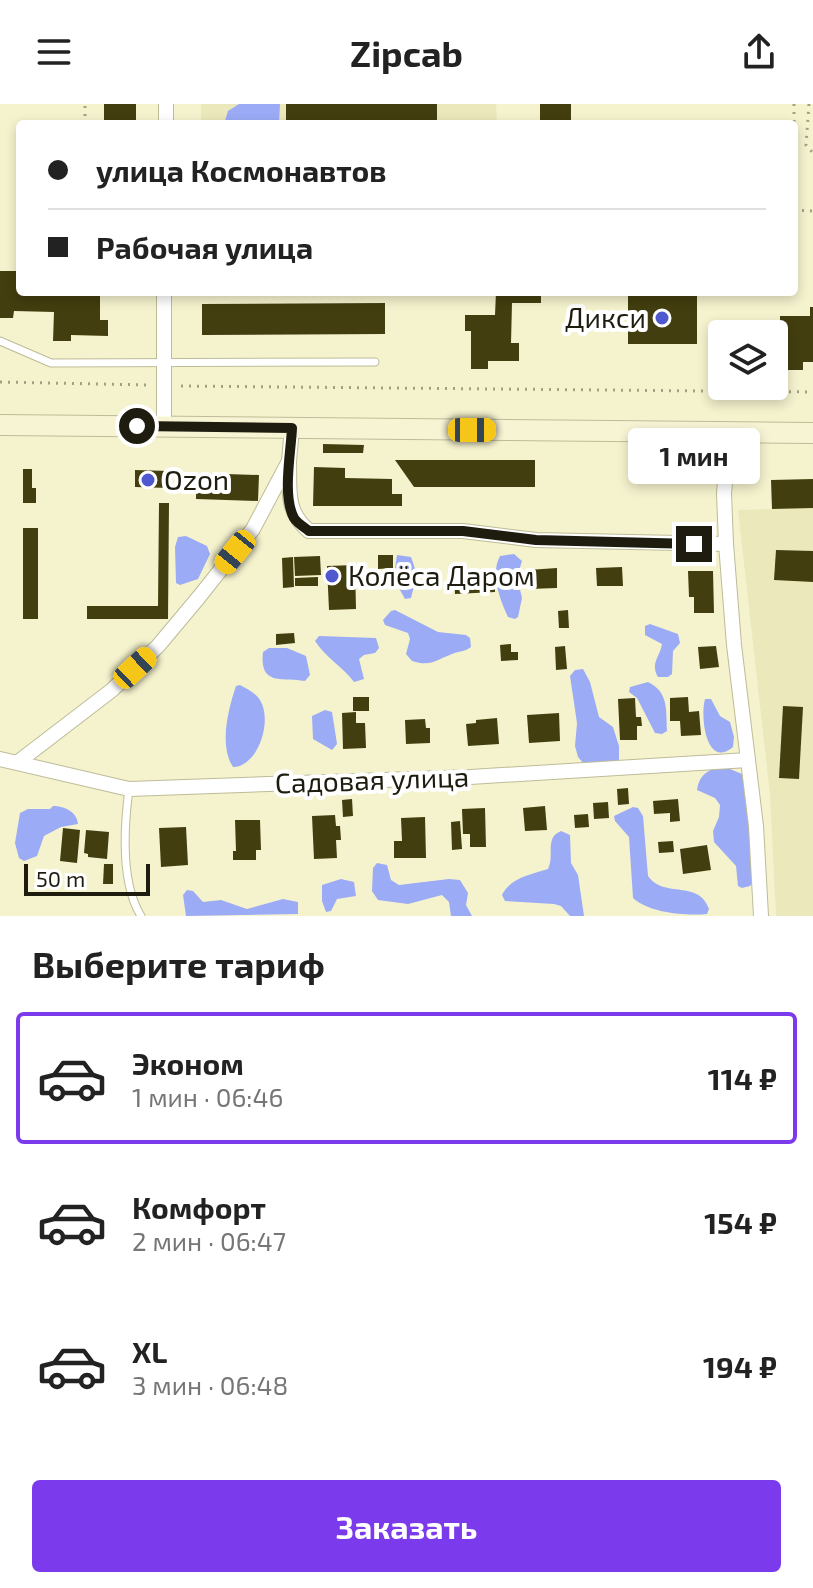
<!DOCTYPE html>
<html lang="ru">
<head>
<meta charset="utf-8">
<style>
  :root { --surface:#fff; --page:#f2f2f2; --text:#222; --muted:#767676; --line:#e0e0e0; --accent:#7c3aed }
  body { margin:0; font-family:"Exo 2",sans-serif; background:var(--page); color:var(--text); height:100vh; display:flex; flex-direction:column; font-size:30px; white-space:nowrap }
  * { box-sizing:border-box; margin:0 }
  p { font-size:26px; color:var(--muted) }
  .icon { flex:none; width:44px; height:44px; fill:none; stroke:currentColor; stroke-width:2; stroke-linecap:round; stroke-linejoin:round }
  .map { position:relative; height:812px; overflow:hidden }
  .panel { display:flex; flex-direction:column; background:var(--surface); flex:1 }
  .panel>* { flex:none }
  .banner { position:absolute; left:16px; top:16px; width:782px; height:176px; border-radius:8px; box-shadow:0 4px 12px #0003; display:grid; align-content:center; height:176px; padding:0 32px; background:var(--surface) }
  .controls { position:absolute; left:708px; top:216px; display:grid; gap:16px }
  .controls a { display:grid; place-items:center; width:80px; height:80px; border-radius:8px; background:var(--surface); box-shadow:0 4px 12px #0003; font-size:40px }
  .scale { position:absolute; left:24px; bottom:20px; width:126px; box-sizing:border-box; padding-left:8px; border:4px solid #1e1c0f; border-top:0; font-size:22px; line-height:28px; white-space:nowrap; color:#1e1c0f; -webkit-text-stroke:6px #fff; paint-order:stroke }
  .end { position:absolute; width:36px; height:36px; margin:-18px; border:10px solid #1e1c0f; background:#fff; box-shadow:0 0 0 4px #fff }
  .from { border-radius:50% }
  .bubble { position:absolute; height:56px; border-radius:8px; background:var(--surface); box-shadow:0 4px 12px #0003; font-size:26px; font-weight:700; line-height:56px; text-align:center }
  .car { position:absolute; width:24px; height:48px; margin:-24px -12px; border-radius:10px; box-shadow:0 0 6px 2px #0007; background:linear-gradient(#f5c518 24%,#345 0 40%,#f5c518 0 76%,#345 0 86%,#f5c518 0) }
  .banner b { display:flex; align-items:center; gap:28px; height:76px; font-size:30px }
  .banner b+b { border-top:2px solid var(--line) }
  .banner i { width:20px; height:20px; background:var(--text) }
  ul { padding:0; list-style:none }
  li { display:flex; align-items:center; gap:24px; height:132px; margin:0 16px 12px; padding:0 16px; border:4px solid transparent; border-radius:8px }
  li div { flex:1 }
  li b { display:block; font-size:30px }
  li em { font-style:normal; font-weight:700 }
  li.on { border-color:var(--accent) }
  li>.icon { width:72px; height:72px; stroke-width:1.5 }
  h2 { padding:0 32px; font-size:36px; line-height:96px }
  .action { display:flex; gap:16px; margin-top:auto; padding:16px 32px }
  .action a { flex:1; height:92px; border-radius:8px; background:var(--accent); color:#fff; font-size:32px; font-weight:700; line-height:92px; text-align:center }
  header { display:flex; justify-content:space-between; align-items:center; height:104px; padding:0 32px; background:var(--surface); font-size:36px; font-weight:700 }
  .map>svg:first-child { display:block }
  .built { fill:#ebe8bb }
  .forest { fill:#9cabf6 }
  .building { fill:#433e0f }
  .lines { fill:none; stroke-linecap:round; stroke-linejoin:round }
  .service-casing { stroke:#bebc98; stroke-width:9 }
  .minor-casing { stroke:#bebc98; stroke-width:16 }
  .secondary-casing { stroke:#bebc98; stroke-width:22 }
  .path { stroke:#a2a085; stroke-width:3; stroke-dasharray:2 6; stroke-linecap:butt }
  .service { stroke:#fff; stroke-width:7 }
  .minor { stroke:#fff; stroke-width:14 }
  .secondary { stroke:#f7f4d4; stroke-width:20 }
  .route { stroke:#1e1c0f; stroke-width:10 }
  .poi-dot { fill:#4f58ce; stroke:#fff; stroke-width:3 }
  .labels { text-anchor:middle; stroke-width:8; stroke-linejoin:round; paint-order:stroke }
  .poi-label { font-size:28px; fill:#1e1c0f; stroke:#fff; text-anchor:start }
  .street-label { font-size:28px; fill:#1e1c0f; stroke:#fff }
</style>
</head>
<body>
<header><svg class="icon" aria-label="menu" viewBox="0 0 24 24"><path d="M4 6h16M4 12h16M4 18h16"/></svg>Zipcab<svg class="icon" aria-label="share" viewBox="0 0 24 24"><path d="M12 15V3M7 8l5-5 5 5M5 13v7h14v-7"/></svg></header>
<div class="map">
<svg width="813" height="812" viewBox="0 0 813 812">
  <rect width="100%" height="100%" fill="#f5f3ce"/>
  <g class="built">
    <path d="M201 0H496L497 20H201Z"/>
    <path d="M813 404V812H776L770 691 738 406Z"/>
  </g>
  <g class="forest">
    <path d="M239 0H280L279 20H224L228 7Z"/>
    <path d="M186 432 207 442 210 450 198 475 180 481 176 479 175 443 178 433Z"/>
    <path d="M514 450 522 457 517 473 522 494 518 513 515 515 508 513C500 496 490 470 500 452Z"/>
    <path d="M397 451 411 453C419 474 416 474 411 494L405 495 391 470 395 464Z"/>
    <path d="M395 506 438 528 466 531 470 534 471 543C465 548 459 547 452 550 436 556 431 563 412 557L406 550 410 535 408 529 385 521 383 516 391 507Z"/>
    <path d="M650 520 678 530 680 539 673 547 672 570 668 573H658C650 559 660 553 662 540L645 531V522Z"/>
    <path d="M319 532 376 534 379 544 375 549 364 551 359 555 364 575 354 578C342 562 326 554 315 537Z"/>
    <path d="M269 544H287L306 552 310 571 305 577C284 573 259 583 263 548Z"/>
    <path d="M583 565 590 578 599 613 613 623 619 642V658L585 661 578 653 575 642 577 619 570 572 575 566Z"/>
    <path d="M648 578C669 588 666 607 667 627L662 630 655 629 637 594 629 588 630 583Z"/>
    <path d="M240 581C247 585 256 589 260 596 273 617 258 663 233 663 219 641 228 606 236 582Z"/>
    <path d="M705 595H711L720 612 730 618 734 633 733 643C706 666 700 612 705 595Z"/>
    <path d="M325 606 332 608 337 640 332 646 313 635 312 612Z"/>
    <path d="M723 662 742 670 750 715 755 776 750 782 742 784 738 782 736 762 714 738 713 727 719 713 720 701 715 694 697 686C699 671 708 665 723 662Z"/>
    <path d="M53 702C63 702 77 707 78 720L61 723 44 732 37 752 24 757 19 754 15 739 20 709 28 705H50Z"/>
    <path d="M633 703 638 704 643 712 648 772C664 795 699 775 709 805L707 810C686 812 649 809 633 794L629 733 615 717 614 712Z"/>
    <path d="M561 727 570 731 571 759 578 771 584 812H570L561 802 554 800 505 797 502 791C510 774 532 770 548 765 555 751 544 734 561 727Z"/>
    <path d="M377 759 387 761 391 776 399 781 449 775 460 776 468 789 466 801 472 812H451L449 798 442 791 408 800 378 796 372 787 373 764Z"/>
    <path d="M341 775 354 778 356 792 337 795 331 807 326 808 322 797V781Z"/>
    <path d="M187 786 193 787 203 798 221 796 247 805 283 795 298 798V810L186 812 183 791Z"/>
  </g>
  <g class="building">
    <rect x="104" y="0" width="32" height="20"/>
    <rect x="286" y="0" width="151" height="20"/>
    <rect x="540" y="0" width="31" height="20"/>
    <path d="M0 167H20V188L84 192V188H100V216H108V232L71 231V237H53L54 208 14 207 13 214H0Z"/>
    <path d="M496 188H541V199H512L511 239H519V257H488V265H471V227H465V211H495Z"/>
    <rect x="628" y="188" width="69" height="52"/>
    <path d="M385 199V230L202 231V200Z"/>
    <path d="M810 203H813V258H803V266H786V227H780V212H810Z"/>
    <path d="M323 340 364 341 363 349H323Z"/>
    <path d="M395 356H535V383H414Z"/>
    <path d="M314 363 345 364V374L392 375V390H402V402H313Z"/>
    <path d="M23 365H32V384H36V399H23Z"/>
    <path d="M135 366 169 367V384L135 383Z"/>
    <path d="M196 369 259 371 258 397 196 395Z"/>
    <path d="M813 375V404L772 405 771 376Z"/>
    <path d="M159 399H169L168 515H87V502H158Z"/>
    <rect x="23" y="424" width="15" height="91"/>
    <path d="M776 446 813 447V478L774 476Z"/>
    <path d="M378 451H393V464L378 465Z"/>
    <path d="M320 452 321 471 295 472 294 453Z"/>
    <path d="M293 453 294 483 283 484 282 454Z"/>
    <path d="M355 461 356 505 329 506 327 462Z"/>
    <path d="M622 463 623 482H597L596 464Z"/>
    <path d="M557 464V484L529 485 528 466Z"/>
    <path d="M495 467V488L455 490 454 468Z"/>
    <path d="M688 467H713L714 509H694V493H689Z"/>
    <path d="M318 473V482H295V474Z"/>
    <path d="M568 506 569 524H559L558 507Z"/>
    <path d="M294 529 295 539 276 541V530Z"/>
    <path d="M511 540V548H518V556L501 557 500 541Z"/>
    <path d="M565 542 567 565 556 566 555 543Z"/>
    <path d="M716 542 719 563 700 565 698 543Z"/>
    <rect x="353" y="593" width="16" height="14"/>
    <path d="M688 593 689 608 699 607 701 631 681 632 680 617H670V594Z"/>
    <path d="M635 594 636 613H641L642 622H637V636H620L618 595Z"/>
    <path d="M783 602 803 603 799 675 779 674Z"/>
    <path d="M356 608V619H365L366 644 343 645 342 609Z"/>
    <path d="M559 609 560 637 529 639 527 611Z"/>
    <path d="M497 614 499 640 468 642 466 620 476 619V616Z"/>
    <path d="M425 615 426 624H430V639L406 640 405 616Z"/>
    <path d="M628 684 629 700 618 701 617 685Z"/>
    <path d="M352 695 353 712 343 713 342 696Z"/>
    <path d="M678 695 680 717 670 718V709L654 710 653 697Z"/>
    <path d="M608 698 609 714 594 715 593 699Z"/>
    <path d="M545 702 547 726 525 727 523 704Z"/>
    <path d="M485 704 486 743H470V730H463L462 705Z"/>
    <path d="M588 710 589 723 575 724 574 711Z"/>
    <path d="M335 711 336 722H340L341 736H336L337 754 314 755 312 712Z"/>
    <path d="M425 713 426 754H394V737H402L401 714Z"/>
    <path d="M235 716H260L261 746H256V756H233V747H236Z"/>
    <path d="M460 717 462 745 452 746 451 718Z"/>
    <path d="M186 723 188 761 161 763 159 724Z"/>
    <path d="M63 724 80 726 77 759 60 757Z"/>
    <path d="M86 726 109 728 107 755 88 753V750L84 749Z"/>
    <path d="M673 737 674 748 659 749 658 738Z"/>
    <path d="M707 741 711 766 683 770 680 745Z"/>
    <path d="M104 760H113V780H103Z"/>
  </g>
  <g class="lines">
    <defs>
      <g id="service">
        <path d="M0 237 51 259 375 258"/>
        <path d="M129 685C124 723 120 778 141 812"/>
      </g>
      <g id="minor">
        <path d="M166 20V0"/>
        <path d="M164 322V188"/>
        <path d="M730 328 724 389 726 440 734 541 756 722 761 812"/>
        <path d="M289 357C290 386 285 407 309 427H463L536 436 726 440"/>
        <path d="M0 655 129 685 470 673 748 656"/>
        <path d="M18 658 112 586 158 542 199 493 253 425 289 357 292 324"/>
      </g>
      <path id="secondary" d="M0 321 813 329"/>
    </defs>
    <use href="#service" class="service-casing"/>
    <use href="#minor" class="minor-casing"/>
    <use href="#secondary" class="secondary-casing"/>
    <g class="path">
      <path d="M809 0 806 41 813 49"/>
      <path d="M85 20V0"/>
      <path d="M794 106V0"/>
      <path d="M794 106 813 107"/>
      <path d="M0 278 149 281"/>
      <path d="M181 282 813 288"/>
    </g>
    <use href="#service" class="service"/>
    <use href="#minor" class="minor"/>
    <use href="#secondary" class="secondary"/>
  </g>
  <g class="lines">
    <path class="route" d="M137 322 292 324C291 348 282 392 294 414 297 419 304 423 309 427H463L536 436 694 440"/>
  </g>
  <g class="poi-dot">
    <circle cx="662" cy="214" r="8"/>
    <circle cx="148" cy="376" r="8"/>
    <circle cx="332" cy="472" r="8"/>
  </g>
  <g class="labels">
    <g class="poi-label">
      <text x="646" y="224" text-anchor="end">Дикси</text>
      <text x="164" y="386">Ozon</text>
      <text x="348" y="482">Колёса Даром</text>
    </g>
    <g class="street-label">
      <text transform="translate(372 676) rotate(-2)" y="10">Садовая улица</text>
    </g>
  </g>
</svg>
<div class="controls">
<a><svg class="icon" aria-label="layers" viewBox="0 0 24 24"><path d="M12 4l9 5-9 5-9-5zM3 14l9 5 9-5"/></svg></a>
</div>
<div class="scale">50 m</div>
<i class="end from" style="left:137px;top:322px"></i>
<i class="end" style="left:694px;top:440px"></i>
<div class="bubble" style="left:628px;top:324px;width:132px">1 мин</div>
<i class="car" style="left:472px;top:326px;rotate:90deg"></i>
<i class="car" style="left:235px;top:448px;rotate:219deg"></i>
<i class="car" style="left:135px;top:564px;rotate:47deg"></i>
<div class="banner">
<b><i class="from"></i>улица Космонавтов</b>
<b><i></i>Рабочая улица</b>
</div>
</div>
<section class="panel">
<h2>Выберите тариф</h2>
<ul>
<li class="on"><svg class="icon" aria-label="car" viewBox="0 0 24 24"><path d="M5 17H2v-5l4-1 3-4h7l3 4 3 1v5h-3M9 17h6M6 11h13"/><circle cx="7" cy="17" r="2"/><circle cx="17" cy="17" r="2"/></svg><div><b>Эконом</b><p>1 мин · 06:46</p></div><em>114 ₽</em></li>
<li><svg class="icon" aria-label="car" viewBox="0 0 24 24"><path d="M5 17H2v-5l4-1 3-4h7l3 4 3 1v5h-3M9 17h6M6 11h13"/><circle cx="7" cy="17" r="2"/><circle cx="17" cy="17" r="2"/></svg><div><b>Комфорт</b><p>2 мин · 06:47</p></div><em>154 ₽</em></li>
<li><svg class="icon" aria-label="car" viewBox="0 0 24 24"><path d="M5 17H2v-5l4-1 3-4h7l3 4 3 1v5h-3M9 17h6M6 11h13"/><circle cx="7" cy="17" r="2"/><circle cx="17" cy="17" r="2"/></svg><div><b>XL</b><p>3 мин · 06:48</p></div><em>194 ₽</em></li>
</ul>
<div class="action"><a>Заказать</a></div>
</section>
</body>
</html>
